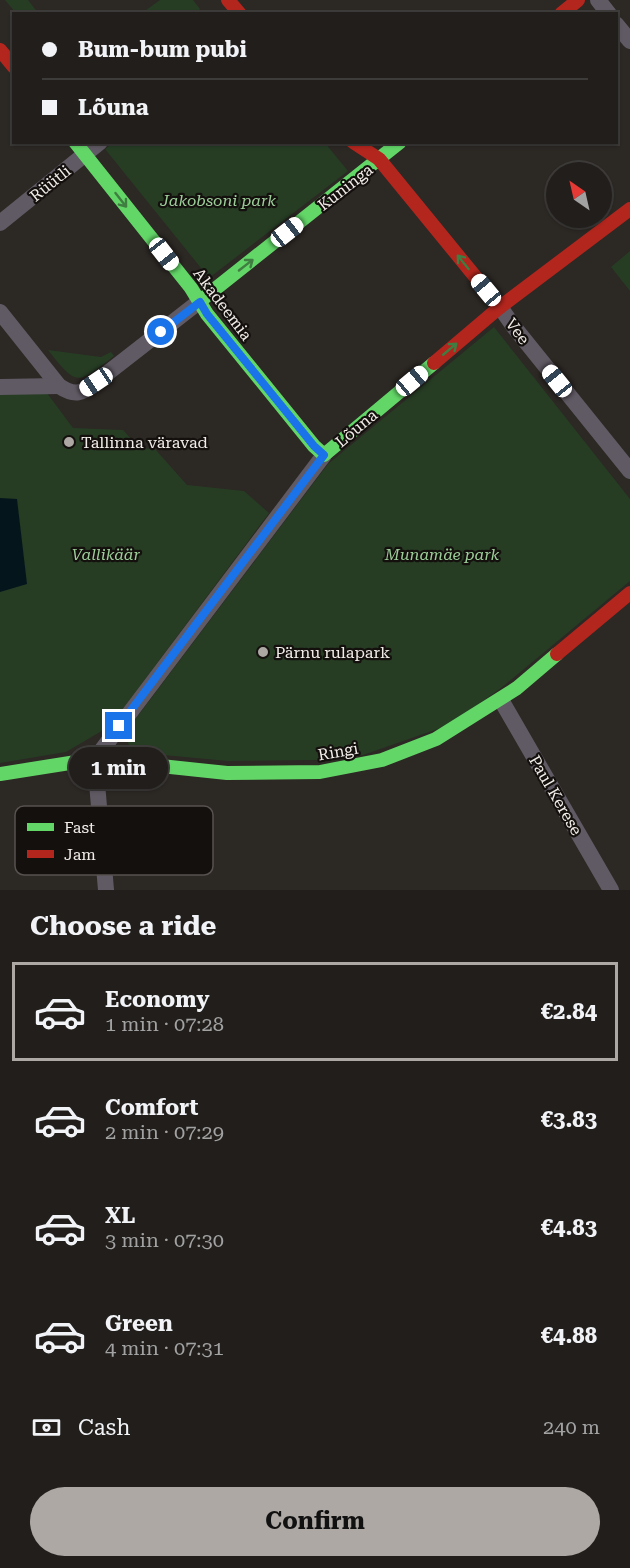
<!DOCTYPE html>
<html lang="en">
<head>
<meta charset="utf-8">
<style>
  :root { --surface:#211e1b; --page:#2d2b28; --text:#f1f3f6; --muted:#a2a2a3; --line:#3e3c3a; --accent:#ada8a4 }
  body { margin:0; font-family:"Roboto Serif",serif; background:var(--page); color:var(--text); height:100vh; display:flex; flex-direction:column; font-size:22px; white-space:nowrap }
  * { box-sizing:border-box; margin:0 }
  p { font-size:20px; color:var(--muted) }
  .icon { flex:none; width:33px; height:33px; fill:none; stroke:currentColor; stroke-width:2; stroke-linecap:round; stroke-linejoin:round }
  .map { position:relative; height:890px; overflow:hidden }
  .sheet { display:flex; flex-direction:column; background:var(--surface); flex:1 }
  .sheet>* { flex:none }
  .hud { position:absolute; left:12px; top:12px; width:606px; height:132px; border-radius:0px; box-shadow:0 2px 4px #0004,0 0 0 2px var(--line); display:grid; align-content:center; height:132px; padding:0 30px; background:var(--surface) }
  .needle { width:39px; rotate:326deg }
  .controls { position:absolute; left:546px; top:162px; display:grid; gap:12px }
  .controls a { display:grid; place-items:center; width:66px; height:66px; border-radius:50%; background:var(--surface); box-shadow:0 2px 4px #0004,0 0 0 2px var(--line); font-size:30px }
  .end { position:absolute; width:27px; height:27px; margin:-14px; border:8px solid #1a73e8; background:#fff; box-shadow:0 0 0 3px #fff }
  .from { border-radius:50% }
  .bubble { position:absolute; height:42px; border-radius:21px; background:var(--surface); box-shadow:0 2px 4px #0004,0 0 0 2px var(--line); font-size:20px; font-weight:700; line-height:42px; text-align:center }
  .car { position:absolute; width:18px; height:36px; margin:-18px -9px; border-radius:8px; box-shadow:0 0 4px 2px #0007; background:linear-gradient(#fff 24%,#345 0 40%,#fff 0 76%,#345 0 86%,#fff 0) }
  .hud b { display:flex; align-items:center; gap:21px; height:57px; font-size:22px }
  .hud b+b { border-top:2px solid var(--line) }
  .hud i { width:15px; height:15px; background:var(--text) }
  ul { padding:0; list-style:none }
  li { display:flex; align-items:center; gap:18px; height:99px; margin:0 12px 9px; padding:0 18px; border:3px solid transparent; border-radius:0px }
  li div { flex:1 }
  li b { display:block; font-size:22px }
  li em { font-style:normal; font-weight:700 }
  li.current { border-color:var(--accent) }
  li>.icon { width:54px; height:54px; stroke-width:1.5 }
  h2 { padding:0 30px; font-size:27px; line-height:72px }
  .pay { display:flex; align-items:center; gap:15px; height:66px; padding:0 30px; font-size:22px }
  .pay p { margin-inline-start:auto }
  .action { display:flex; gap:12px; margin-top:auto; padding:12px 30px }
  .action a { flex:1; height:69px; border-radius:36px; background:var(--accent); color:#111; font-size:24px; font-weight:700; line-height:69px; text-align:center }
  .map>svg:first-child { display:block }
  .green { fill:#263d24 }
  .water { fill:#04151b }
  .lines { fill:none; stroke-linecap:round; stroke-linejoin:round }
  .street { stroke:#605a64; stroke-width:16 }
  .fast { stroke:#63d668; stroke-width:14 }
  .jam { stroke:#b3261e; stroke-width:14 }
  .oneway { stroke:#3f7d40 }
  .route { stroke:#1a73e8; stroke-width:8 }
  .poi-dot { fill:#ada8a4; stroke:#14100e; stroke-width:2 }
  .labels { text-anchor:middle; stroke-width:4.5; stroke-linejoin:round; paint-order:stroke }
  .street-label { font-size:16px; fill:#f2ede9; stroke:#14100e }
  .park-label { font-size:16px; font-style:italic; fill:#9cce99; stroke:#14100e }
  .poi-label { font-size:16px; fill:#f2ede9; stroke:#14100e; text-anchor:start }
  .key { fill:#14100e; stroke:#575250; stroke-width:1.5 }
  .key-label { font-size:16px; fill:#f2ede9 }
</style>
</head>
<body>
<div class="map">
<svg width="630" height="890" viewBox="0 0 630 890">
  <rect width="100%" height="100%" fill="#2c2824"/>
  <g class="green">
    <path d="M5 0H28L38 13H16Z"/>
    <path d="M160 0H193L200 9 195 13H142Z"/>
    <path d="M113 142 325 143 348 171 209 278 105 149Z"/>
    <path d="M630 251V291L611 267Z"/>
    <path d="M494 327 630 499V581L501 688 449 725 363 755 319 760 228 761 131 752 125 733 328 464Z"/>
    <path d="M48 350 101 357 111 352 114 356C77 384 78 388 48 350Z"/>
    <path d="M0 393H47L73 428 123 430 139 448 155 449 187 485 244 491 269 513 119 714 100 732 66 752 0 763Z"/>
  </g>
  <path class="water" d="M0 498 17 499 27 584 0 592Z"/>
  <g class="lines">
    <g class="street">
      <path d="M598 0 609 14"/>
      <path d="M616 24 630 41"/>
      <path d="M0 223 100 142"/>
      <path d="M500 307 514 327 630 471"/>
      <path d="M0 312 59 386C76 397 81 393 96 382L200 301"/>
      <path d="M0 387 59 386"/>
      <path d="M501 700 611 890"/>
      <path d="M106 890 95 759 324 455"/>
    </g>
    <g class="fast">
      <path d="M75 142 191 288 207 314 314 446 324 455 434 363"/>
      <path d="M200 301 400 142"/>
      <path d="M0 774 95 759 227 773 320 772 382 760 436 739 517 688 557 654"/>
    </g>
    <g class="jam">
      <path d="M228 0 240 14"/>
      <path d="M561 14 578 0"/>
      <path d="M0 50 14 67"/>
      <path d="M353 142 379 159 500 307"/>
      <path d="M434 363 500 307 630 209"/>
      <path d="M557 654 630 593"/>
    </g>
  </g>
  <defs><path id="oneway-shaft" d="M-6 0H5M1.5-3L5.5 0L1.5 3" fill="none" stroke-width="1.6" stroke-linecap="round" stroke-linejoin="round" transform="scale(1.5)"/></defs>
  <g class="oneway">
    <use href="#oneway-shaft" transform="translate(121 200) rotate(52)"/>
    <use href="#oneway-shaft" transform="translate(463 262) rotate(-129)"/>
    <use href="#oneway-shaft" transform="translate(246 265) rotate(-38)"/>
    <use href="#oneway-shaft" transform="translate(450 349) rotate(-40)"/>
  </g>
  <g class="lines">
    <path class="route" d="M119 726 324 455 314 446 207 314 200 302 161 332"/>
  </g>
  <g class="poi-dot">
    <circle cx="69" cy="442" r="6"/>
    <circle cx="263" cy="652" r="6"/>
  </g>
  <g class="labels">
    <g class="street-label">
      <text transform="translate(50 183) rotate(-39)" y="6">Rüütli</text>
      <text transform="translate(345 187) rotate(-38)" y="6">Kuninga</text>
      <text transform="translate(223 304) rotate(53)" y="6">Akadeemia</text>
      <text transform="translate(518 331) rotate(53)" y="6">Vee</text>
      <text transform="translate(356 428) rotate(-40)" y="6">Lõuna</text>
      <text transform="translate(338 751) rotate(-10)" y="6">Ringi</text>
      <text transform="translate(556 795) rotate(60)" y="6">Paul Kerese</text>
    </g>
    <g class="park-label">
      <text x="218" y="206">Jakobsoni park</text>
      <text x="106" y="560">Vallikäär</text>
      <text x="442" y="560">Munamäe park</text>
    </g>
    <g class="poi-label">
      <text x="81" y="448">Tallinna väravad</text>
      <text x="275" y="658">Pärnu rulapark</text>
    </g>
  </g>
  <rect x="15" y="806" width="198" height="69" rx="9" class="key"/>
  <rect x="27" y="823" width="27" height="8" fill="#63d668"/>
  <rect x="27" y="850" width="27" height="8" fill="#b3261e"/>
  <g class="key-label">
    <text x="64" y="833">Fast</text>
    <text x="64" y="860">Jam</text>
  </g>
</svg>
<div class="controls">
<a><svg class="needle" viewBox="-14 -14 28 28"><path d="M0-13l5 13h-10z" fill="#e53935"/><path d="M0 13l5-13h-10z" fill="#a2a2a3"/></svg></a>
</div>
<i class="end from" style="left:161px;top:332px"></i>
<i class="end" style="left:119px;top:726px"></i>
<div class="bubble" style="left:69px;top:747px;width:99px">1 min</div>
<i class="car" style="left:287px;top:232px;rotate:52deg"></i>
<i class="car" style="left:164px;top:254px;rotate:142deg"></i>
<i class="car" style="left:486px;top:290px;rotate:320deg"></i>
<i class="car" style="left:412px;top:381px;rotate:50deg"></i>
<i class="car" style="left:557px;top:381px;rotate:321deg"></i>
<i class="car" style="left:96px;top:382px;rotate:236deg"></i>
<div class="hud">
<b><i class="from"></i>Bum-bum pubi</b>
<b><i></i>Lõuna</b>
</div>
</div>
<section class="sheet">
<h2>Choose a ride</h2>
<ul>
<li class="current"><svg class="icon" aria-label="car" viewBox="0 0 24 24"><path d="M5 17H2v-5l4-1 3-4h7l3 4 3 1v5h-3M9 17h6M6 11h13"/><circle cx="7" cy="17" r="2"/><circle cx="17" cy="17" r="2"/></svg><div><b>Economy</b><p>1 min · 07:28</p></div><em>€2.84</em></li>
<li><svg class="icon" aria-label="car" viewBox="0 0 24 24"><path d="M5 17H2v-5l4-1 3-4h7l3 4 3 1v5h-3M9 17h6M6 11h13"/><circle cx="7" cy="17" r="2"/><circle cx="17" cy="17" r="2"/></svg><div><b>Comfort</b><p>2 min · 07:29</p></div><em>€3.83</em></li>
<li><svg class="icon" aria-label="car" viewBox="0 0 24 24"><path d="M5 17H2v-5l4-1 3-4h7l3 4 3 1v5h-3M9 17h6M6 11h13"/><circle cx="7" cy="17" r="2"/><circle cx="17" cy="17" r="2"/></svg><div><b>XL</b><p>3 min · 07:30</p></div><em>€4.83</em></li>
<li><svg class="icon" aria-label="car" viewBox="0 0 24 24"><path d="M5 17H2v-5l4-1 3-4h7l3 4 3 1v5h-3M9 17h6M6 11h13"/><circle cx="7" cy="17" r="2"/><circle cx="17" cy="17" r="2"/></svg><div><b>Green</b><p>4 min · 07:31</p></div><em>€4.88</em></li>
</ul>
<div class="pay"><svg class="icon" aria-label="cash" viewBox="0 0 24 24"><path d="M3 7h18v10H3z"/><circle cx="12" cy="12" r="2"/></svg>Cash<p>240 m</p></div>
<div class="action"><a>Confirm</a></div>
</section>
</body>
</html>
